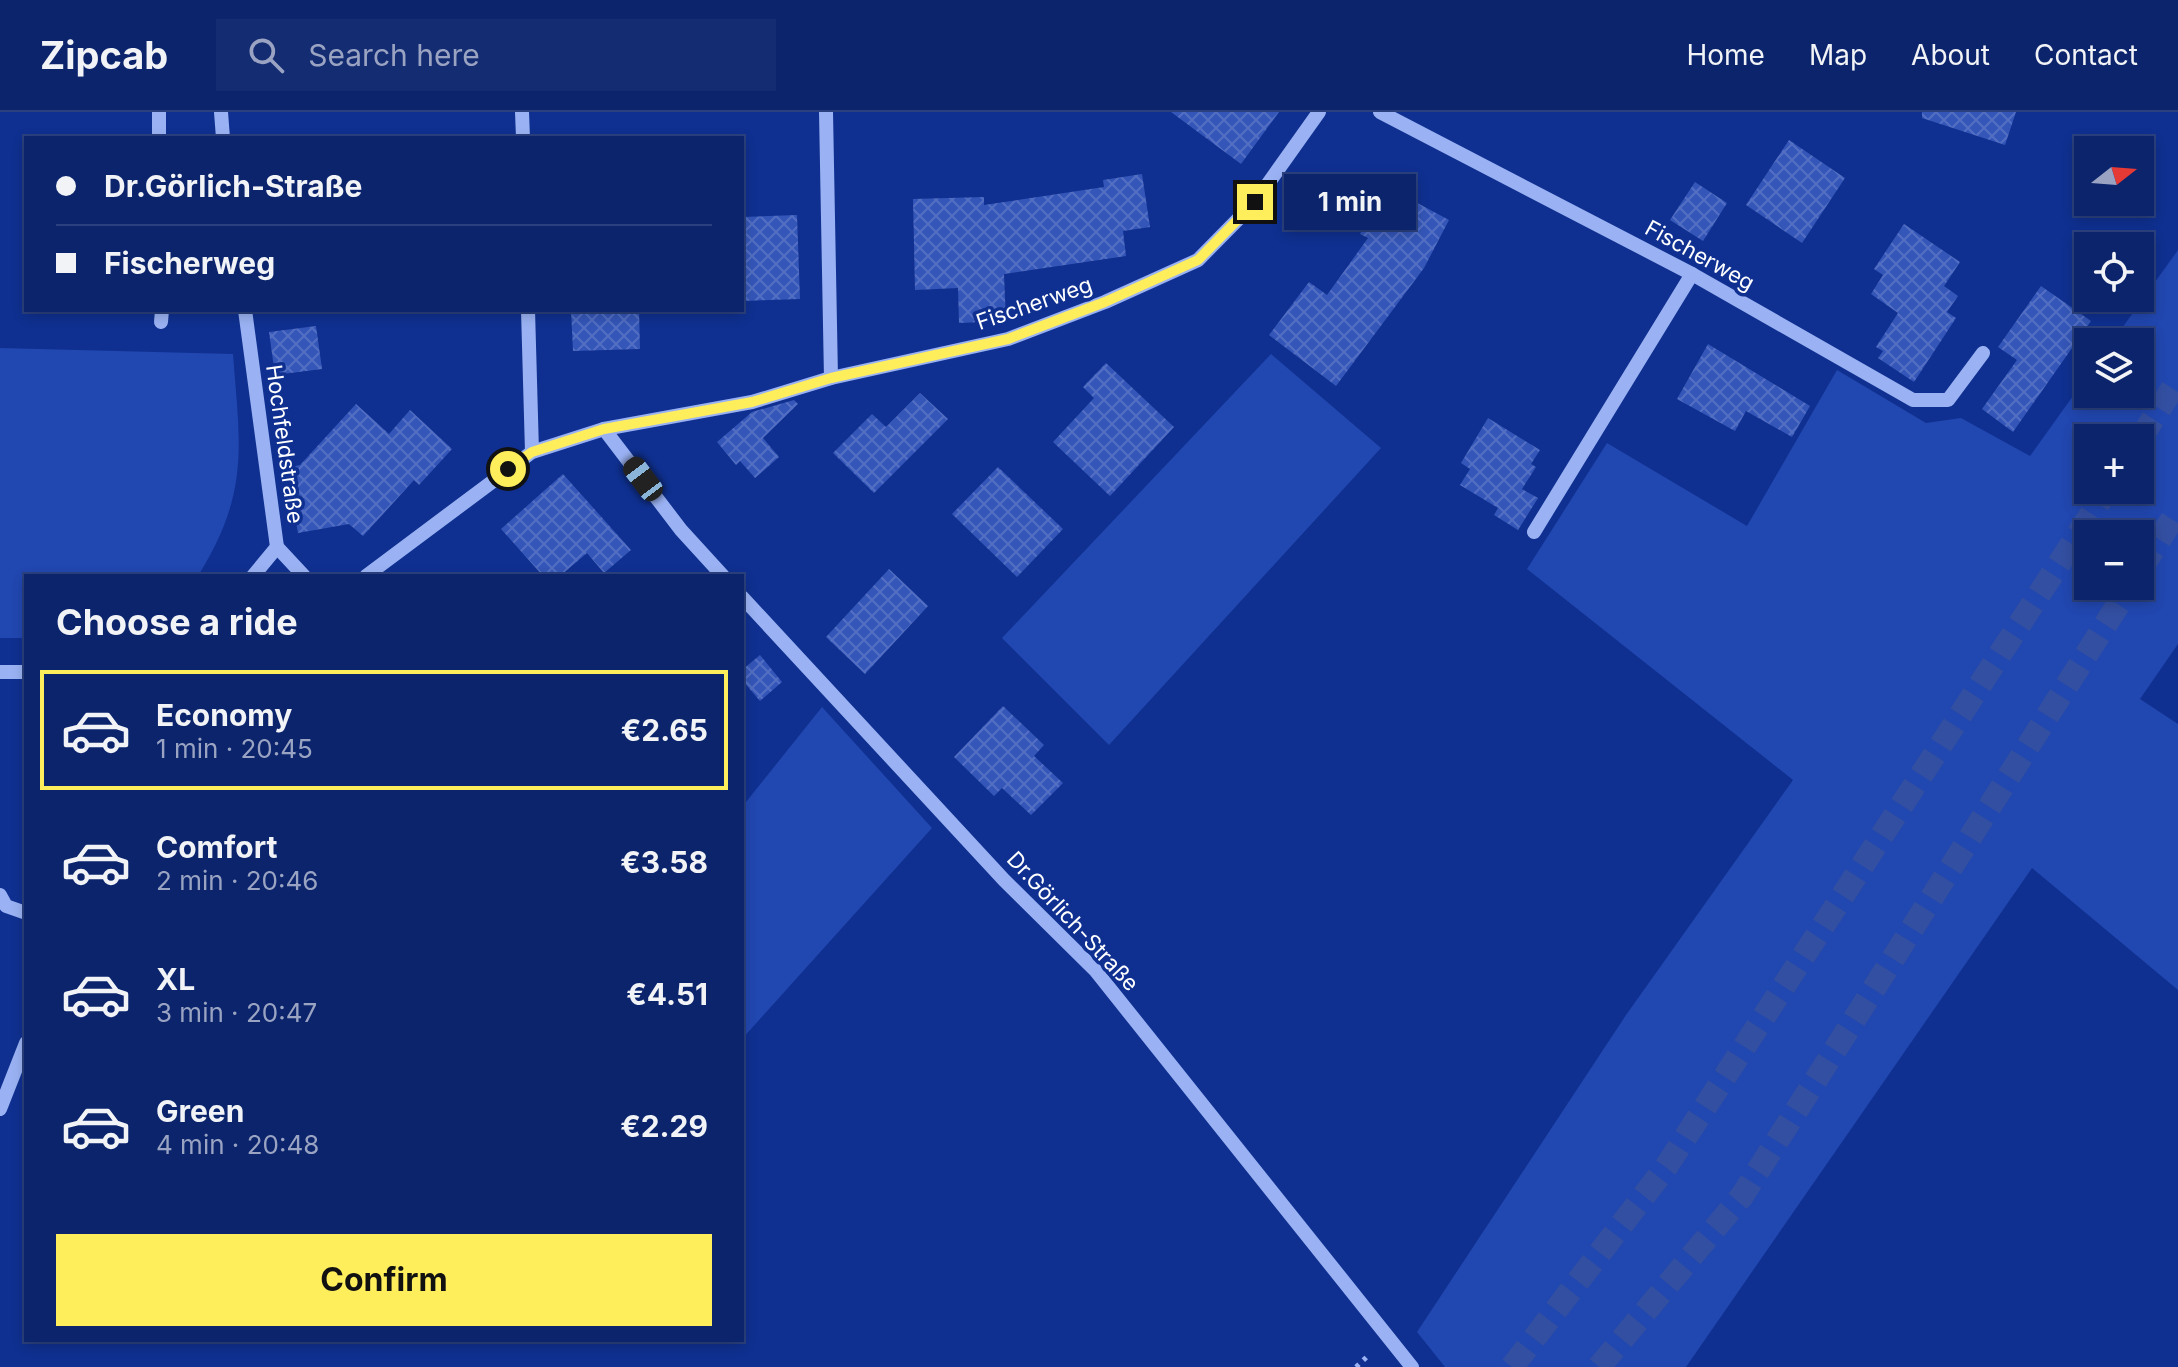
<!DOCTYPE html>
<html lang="en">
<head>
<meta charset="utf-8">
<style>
  :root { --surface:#0b246c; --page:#142c72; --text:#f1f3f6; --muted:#9aa4c2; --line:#2b417f; --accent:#ffee5c }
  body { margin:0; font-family:Inter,sans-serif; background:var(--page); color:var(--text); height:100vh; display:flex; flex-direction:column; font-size:30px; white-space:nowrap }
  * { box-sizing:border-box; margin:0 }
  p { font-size:26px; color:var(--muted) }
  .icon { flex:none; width:44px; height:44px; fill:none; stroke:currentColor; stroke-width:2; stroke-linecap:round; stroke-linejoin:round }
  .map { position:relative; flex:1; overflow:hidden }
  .side { position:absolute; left:24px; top:462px; width:720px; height:768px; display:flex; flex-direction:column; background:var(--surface); border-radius:0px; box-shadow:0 4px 12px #0003,0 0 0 2px var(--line) }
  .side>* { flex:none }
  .hud { position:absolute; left:24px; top:24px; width:720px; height:176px; border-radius:0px; box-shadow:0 4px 12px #0003,0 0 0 2px var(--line); display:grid; align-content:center; height:176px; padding:0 32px; background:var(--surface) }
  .needle { width:52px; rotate:73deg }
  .buttons { position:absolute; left:2074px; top:24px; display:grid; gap:16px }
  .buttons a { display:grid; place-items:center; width:80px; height:80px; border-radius:0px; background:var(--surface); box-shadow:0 4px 12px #0003,0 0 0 2px var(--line); font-size:40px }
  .end { position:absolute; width:36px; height:36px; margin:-18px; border:10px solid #ffee5c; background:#111; box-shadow:0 0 0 4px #111 }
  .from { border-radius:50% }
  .bubble { position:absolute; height:56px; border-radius:0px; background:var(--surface); box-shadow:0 4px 12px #0003,0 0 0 2px var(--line); font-size:26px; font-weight:700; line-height:56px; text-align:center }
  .car { position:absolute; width:24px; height:48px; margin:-24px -12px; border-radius:10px; box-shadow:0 0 6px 2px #0007; background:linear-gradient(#222 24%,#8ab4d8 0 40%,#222 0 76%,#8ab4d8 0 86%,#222 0) }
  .hud b { display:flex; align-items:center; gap:28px; height:76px; font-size:30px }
  .hud b+b { border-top:2px solid var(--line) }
  .hud i { width:20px; height:20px; background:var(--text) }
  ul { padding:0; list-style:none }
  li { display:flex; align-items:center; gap:24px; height:120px; margin:0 16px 12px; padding:0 16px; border:4px solid transparent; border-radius:0px }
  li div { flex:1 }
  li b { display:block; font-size:30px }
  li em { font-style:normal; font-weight:700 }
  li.current { border-color:var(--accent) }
  li>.icon { width:72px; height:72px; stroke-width:1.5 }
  h2 { padding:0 32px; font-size:36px; line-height:96px }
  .button { display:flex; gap:16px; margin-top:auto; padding:16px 32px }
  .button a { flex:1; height:92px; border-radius:0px; background:var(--accent); color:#111; font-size:32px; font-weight:700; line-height:92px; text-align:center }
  header { display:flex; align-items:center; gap:48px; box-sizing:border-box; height:112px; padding:0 40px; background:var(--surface); border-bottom:2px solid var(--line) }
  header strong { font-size:38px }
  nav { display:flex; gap:44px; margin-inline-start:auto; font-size:28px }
  .search { width:560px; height:72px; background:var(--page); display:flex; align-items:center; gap:20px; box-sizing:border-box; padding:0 28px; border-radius:0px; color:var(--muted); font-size:30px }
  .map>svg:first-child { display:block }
  .grass { fill:#2147b0; fill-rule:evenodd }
  .building { fill:url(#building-cross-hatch) }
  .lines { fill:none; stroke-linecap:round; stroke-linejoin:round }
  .highway-tunnel { stroke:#334fa1; stroke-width:24; stroke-dasharray:24 12; stroke-linecap:butt }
  .path { stroke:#9ab2f3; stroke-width:5; stroke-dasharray:4 6; stroke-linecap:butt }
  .minor { stroke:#9ab2f3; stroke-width:14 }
  .route { stroke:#ffee5c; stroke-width:10 }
  .labels { text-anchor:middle; stroke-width:7; stroke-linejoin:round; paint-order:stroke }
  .street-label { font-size:22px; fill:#fff; stroke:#0f3090 }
</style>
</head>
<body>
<header>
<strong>Zipcab</strong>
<div class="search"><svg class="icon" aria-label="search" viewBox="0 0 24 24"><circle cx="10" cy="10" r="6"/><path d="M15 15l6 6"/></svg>Search here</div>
<nav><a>Home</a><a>Map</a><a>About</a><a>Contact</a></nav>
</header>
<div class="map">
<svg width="2178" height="1255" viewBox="0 0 2178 1255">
  <defs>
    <pattern id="building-cross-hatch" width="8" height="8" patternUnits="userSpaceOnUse" patternTransform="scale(2)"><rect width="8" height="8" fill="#3456b8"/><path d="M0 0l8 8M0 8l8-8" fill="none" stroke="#526fc3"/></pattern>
  </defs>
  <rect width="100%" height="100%" fill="#0f3090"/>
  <g class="grass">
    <path d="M2178 138V532L2140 587 2178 612V878L2032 756 1686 1255H1445L1417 1220 1626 903 1793 668 1527 457 1607 331 1747 414 1837 258 1926 311 1961 306 2030 344 2088 263V282H2140V230H2112ZM2140 326V378H2088V326ZM2140 422V474H2088V422Z"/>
    <path d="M0 236 233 242C240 335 250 380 198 464H26V526H0Z"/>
    <path d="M1271 242 1381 336 1109 633 1002 526Z"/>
    <path d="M822 595 932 716 742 927V695Z"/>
  </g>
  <g class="building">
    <path d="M1171 0H1279L1241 52Z"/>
    <path d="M1922 0H2016L2005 33 1922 6Z"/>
    <path d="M1789 28 1845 66 1802 131 1746 93Z"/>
    <path d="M1142 62 1150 115 1123 119 1126 144 1004 162 1006 209 959 211 958 176 915 178 913 87 984 85V93L1104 75 1103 68Z"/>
    <path d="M1695 70 1727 91 1703 129 1670 108Z"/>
    <path d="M1395 79 1449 108 1424 156 1336 274 1269 223 1309 170 1327 183 1368 126 1360 122 1377 91 1386 96Z"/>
    <path d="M797 103 800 187 742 189V105Z"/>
    <path d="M1904 112 1960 150 1944 174 1958 184 1947 200 1956 206 1914 270 1878 246 1883 239 1876 235 1898 201 1871 182 1883 163 1874 157Z"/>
    <path d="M2041 174 2091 209 2013 320 1982 297 2017 248 1998 235Z"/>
    <path d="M571 198H639L640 237 573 239Z"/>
    <path d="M316 214 322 257 275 263 269 220Z"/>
    <path d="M1708 232 1810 294 1792 325 1746 299 1735 319 1677 287Z"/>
    <path d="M1106 251 1174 315 1110 384 1053 330 1094 286 1083 275Z"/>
    <path d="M920 281 948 307 874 381 833 341 872 302 886 315Z"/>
    <path d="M794 288 798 292 763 326 779 345 755 366 740 349 736 353 717 330 752 300Z"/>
    <path d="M356 292 389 322 410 298 452 337 419 373 414 368 363 424 349 412 298 421 286 356 300 353Z"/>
    <path d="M1488 306 1540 338 1531 352 1536 355 1522 377 1538 386 1518 418 1494 403 1498 396 1460 373 1470 357 1461 351Z"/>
    <path d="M998 355 1063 417 1017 465 952 402Z"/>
    <path d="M563 362 631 438 604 461 587 441 560 464H543L501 417Z"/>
    <path d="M889 457 928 494 865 562 826 525Z"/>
    <path d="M760 543 782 570 760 589 742 568V558Z"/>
    <path d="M1003 594 1044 633 1034 644 1063 671 1031 703 1002 676 994 684 954 645Z"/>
  </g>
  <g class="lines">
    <g class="highway-tunnel">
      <path d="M2140 327 2178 268"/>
      <path d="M2140 458 2178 398"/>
      <path d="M1512 1255 1666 1055 2107 378"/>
      <path d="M1599 1255 1742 1084 2130 474"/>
    </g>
    <path class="path" d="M1356 1255 1370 1242"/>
    <g class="minor">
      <path d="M159 0V26"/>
      <path d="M221 0 223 26"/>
      <path d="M522 0 523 26"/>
      <path d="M826 0 831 266"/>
      <path d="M1380 0 1692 162 1913 288H1948L1983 241"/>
      <path d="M245 198 277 435 253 464"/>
      <path d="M528 198 532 340"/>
      <path d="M161 210 162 198"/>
      <path d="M604 317 752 290 831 266 1008 227 1105 190 1198 148 1255 90 1319 0"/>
      <path d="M1534 420 1692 162"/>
      <path d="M277 435 304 464"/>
      <path d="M366 464 532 340 604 317 681 418 723 464"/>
      <path d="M742 485 1004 768 1095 858 1412 1255"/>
      <path d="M0 560H26"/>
      <path d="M0 783 6 794 26 801"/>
      <path d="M0 997 26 931"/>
    </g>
  </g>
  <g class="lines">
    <path class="route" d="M508 357 532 340 604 317 752 290 831 266 1008 227 1105 190 1198 148 1255 90"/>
  </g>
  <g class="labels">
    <g class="street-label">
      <text transform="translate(1700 143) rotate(29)" y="8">Fischerweg</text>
      <text transform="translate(1034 191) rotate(-19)" y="8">Fischerweg</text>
      <text transform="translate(285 332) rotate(82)" y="8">Hochfeldstraße</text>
      <text transform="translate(1073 809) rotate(47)" y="8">Dr.Görlich-Straße</text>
    </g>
  </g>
</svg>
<div class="buttons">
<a><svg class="needle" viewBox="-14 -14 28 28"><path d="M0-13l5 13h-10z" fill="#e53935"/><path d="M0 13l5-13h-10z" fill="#9aa4c2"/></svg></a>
<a><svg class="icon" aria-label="locate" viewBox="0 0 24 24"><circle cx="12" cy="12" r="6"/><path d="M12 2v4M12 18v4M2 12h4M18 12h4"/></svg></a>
<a><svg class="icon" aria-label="layers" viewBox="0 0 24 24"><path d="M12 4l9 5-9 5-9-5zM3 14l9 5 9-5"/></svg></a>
<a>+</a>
<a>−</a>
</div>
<i class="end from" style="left:508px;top:357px"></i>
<i class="end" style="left:1255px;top:90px"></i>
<div class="bubble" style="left:1284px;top:62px;width:132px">1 min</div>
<i class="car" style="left:643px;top:367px;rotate:323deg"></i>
<div class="hud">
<b><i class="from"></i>Dr.Görlich-Straße</b>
<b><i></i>Fischerweg</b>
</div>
<section class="side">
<h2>Choose a ride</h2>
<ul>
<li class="current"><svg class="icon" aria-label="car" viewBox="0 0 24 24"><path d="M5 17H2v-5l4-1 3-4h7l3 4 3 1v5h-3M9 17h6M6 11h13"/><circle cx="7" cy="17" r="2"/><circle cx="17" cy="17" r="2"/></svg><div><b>Economy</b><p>1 min · 20:45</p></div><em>€2.65</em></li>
<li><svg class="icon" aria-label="car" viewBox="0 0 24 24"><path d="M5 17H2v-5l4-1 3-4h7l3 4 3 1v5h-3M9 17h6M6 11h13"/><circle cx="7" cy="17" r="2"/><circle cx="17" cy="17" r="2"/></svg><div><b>Comfort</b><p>2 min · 20:46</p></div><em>€3.58</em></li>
<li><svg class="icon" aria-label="car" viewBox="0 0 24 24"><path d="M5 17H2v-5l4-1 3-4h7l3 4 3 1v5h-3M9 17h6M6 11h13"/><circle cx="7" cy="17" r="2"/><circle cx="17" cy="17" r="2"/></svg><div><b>XL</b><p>3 min · 20:47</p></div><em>€4.51</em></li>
<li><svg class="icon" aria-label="car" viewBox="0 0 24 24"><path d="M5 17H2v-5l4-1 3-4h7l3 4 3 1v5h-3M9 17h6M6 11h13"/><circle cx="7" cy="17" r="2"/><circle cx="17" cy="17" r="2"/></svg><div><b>Green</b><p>4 min · 20:48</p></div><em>€2.29</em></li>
</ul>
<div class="button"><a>Confirm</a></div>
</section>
</div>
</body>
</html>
